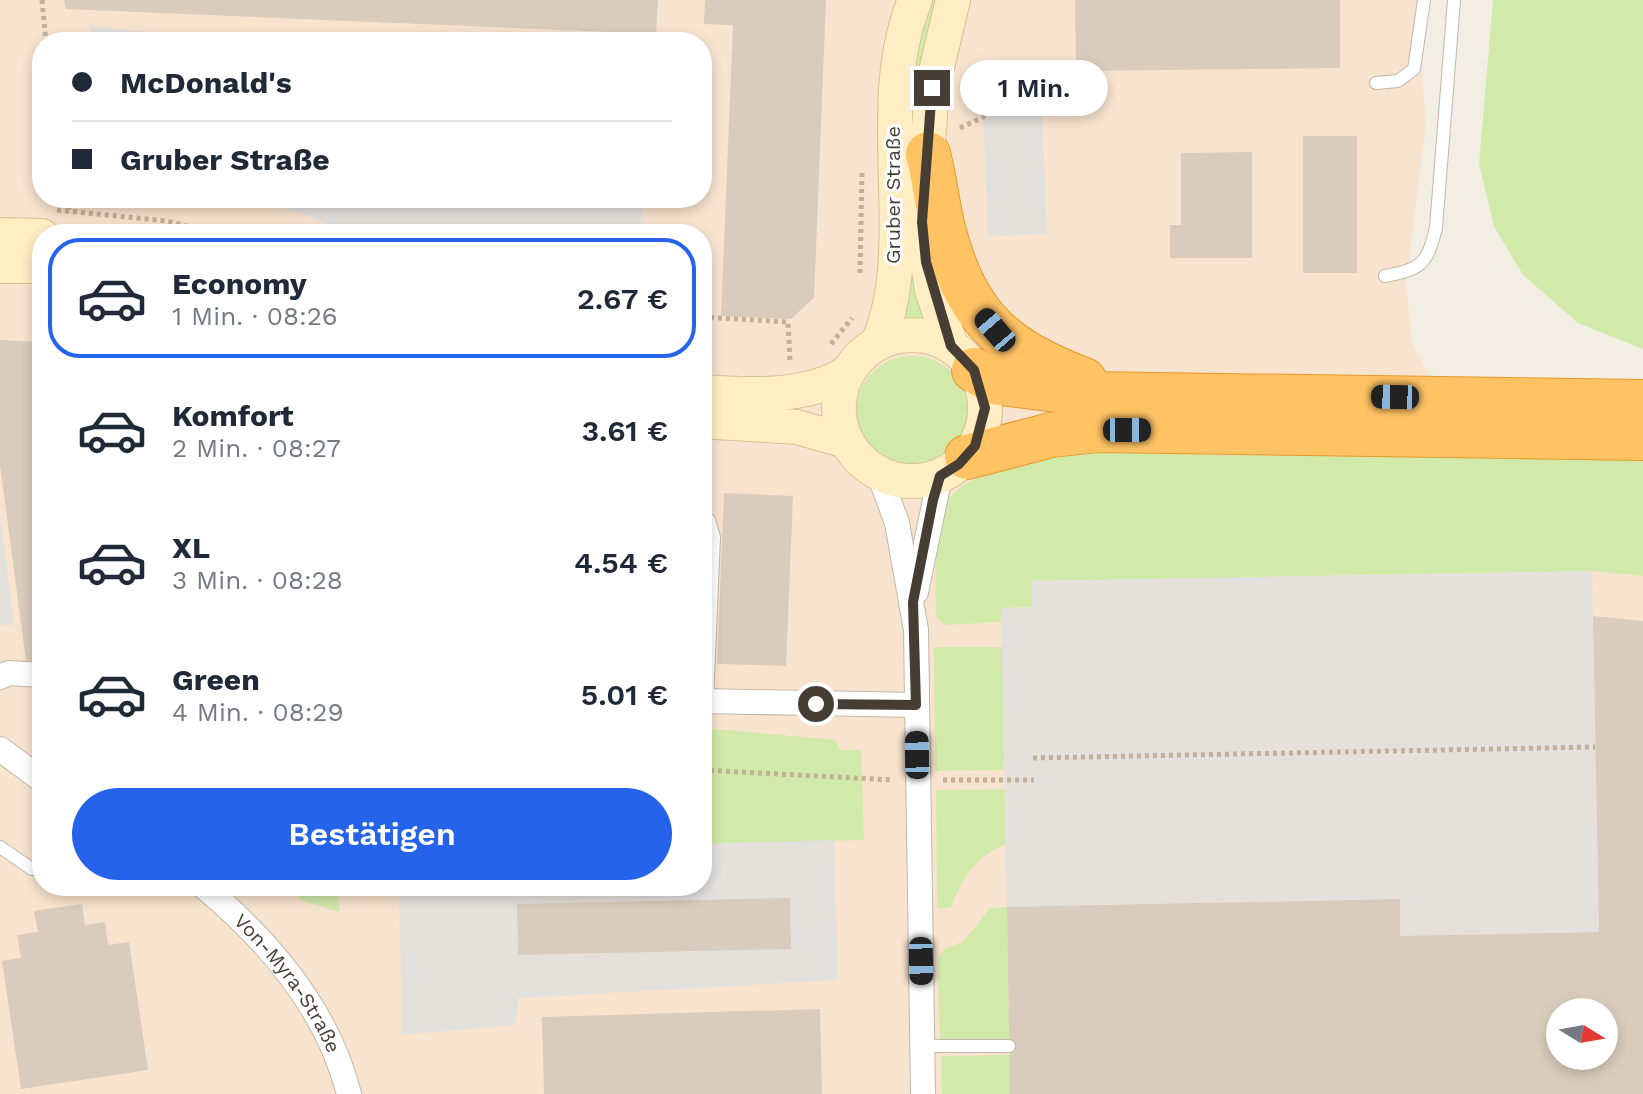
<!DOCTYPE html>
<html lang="de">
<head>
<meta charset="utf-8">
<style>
  :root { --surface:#fff; --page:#f2f2f3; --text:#1f2937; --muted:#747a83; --line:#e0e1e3; --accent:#2563eb }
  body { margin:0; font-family:"Work Sans",sans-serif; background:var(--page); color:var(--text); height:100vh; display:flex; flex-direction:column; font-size:30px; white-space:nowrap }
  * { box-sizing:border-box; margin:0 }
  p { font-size:26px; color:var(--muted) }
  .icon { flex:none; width:44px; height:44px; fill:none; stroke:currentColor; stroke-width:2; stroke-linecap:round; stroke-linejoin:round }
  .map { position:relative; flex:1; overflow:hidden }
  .panel { position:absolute; left:32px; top:224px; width:680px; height:672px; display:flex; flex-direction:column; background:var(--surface); border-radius:32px; box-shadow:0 4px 12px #0003 }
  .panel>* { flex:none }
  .hud { position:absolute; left:32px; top:32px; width:680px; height:176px; border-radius:32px; box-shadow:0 4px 12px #0003; display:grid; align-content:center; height:176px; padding:0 40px; background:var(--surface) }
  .needle { width:52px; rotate:101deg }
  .tools { position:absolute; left:1546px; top:998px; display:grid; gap:16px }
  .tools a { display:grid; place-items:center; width:72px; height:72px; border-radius:50%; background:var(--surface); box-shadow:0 4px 12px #0003; font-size:40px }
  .end { position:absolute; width:36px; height:36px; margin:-18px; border:10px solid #463e34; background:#fff; box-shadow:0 0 0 4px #fff }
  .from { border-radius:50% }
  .bubble { position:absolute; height:56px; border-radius:28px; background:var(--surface); box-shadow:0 4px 12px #0003; font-size:26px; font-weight:600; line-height:56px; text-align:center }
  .car { position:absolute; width:24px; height:48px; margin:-24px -12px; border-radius:10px; box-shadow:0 0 6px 2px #0007; background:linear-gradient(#222 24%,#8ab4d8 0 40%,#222 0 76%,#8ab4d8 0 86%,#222 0) }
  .hud b { display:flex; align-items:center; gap:28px; height:76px; font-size:30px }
  .hud b+b { border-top:2px solid var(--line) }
  .hud i { width:20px; height:20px; background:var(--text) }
  ul { padding:14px 0 0; list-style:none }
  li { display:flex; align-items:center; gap:24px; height:120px; margin:0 16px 12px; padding:0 24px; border:4px solid transparent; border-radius:32px }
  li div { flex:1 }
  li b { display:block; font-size:30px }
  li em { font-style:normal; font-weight:600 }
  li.on { border-color:var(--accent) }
  li>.icon { width:72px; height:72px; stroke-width:1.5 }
  .action { display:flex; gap:16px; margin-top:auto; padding:16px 40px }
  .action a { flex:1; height:92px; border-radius:48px; background:var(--accent); color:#fff; font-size:32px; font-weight:600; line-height:92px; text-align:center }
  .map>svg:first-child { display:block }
  .commercial { fill:#f7e3ce; fill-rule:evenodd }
  .green { fill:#d1eaaa }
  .parking { fill:#e4e1dd }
  .building { fill:#d9ccbc; fill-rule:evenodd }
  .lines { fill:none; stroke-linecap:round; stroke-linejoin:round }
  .lane-casing { stroke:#c2b8a9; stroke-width:14 }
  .street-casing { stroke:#c2b8a9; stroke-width:26 }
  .secondary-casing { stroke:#d6c191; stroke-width:36 }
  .highway-casing { stroke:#e6982b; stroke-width:46 }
  .path { stroke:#c2b097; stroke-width:5; stroke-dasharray:4 4; stroke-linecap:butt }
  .lane { stroke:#fff; stroke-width:12 }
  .street { stroke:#fff; stroke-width:24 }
  .secondary { stroke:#ffedc3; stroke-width:34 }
  .highway { stroke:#ffc364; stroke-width:44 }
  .route { stroke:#463e34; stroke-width:10 }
  .labels { text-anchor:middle; stroke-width:6; stroke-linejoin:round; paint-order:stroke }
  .street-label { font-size:20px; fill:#463e34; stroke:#fff }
</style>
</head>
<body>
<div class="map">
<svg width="1643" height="1094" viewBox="0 0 1643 1094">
  <rect width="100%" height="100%" fill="#f3eee4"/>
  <path class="commercial" d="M0 0H1417L1426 126 1406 283 1412 342 1449 415 1643 511V1094H0ZM42 42H702V198H42ZM42 234H702V886H42ZM1560 1012H1604V1056H1560Z"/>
  <g class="green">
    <path d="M927 0H936C899 114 919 210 932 326H898L906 84Z"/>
    <path d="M1493 0H1643V349L1578 323 1523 275 1494 227 1479 164Z"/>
    <circle cx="912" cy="412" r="56"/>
    <path d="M1082 451 1212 455 1643 456V576L1592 571 1033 581V607L1002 608 1001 622 944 625 936 616C936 589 932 528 945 504 967 468 1045 457 1082 451Z"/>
    <path d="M934 647H1003L1004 770 935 771Z"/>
    <path d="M702 728 836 740 840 750H861L864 840 702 844Z"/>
    <path d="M1005 789 1006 844C976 856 962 878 951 907L937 909 936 790Z"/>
    <path d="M285 886H336L340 912 301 900Z"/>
    <path d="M1007 907 1009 1039 940 1041 938 959 944 949 963 942 990 908Z"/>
    <path d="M1010 1055V1094H942L941 1056Z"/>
  </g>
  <g class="parking">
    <path d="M91 26 190 37 299 42H90Z"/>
    <path d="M1042 109 1047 234 988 236 983 111Z"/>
    <path d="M250 198H642L640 234H346L307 215Z"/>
    <path d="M0 513 14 624 0 626Z"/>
    <path d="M1592 571 1599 932 1400 936 1399 899 1007 907 1001 608 1032 607V581Z"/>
    <path d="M834 840 838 980 519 998 515 1025 402 1035 399 886H702V844Z"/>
  </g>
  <g class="building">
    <path d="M64 0H658L656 34 66 9Z"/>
    <path d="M705 0H826L814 298 791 319 721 316 733 25 704 24Z"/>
    <path d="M1075 0H1340V68L1076 71Z"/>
    <rect x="1303" y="136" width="54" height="137"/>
    <path d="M1252 152V258H1170V225H1181V153Z"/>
    <path d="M0 340 42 342V661H26L0 465Z"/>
    <path d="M724 493 793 496 786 666 717 664Z"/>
    <path d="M1593 616 1643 621V1094H1010L1007 907 1400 899V936L1599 932ZM1560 1012H1604V1056H1560Z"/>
    <path d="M790 898 791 949 518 955 517 904Z"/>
    <path d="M82 904 85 925 105 922 108 945 129 942 148 1070 21 1089 2 961 21 958 17 935 38 932 34 911Z"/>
    <path d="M820 1009 822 1094H544L542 1017Z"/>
  </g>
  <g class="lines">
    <defs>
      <g id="lane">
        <path d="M1376 83 1398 81 1414 69 1424 0"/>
        <path d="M1385 276C1422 269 1427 264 1436 228L1454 0"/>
        <path d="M702 515 709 520 714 537 707 701"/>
        <path d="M0 847 32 869"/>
        <path d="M923 1046H1009"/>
      </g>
      <g id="street">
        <path d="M879 474 897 523 916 630 923 1094"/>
        <path d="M916 592 940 476"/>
        <path d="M0 677 9 673 42 675"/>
        <path d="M702 701 916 705"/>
        <path d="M0 749 42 780"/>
        <path id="s1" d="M203 886C269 941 328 1010 349 1094"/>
      </g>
      <g id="secondary">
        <path d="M0 235 42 236"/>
        <path d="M0 266H42"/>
        <circle cx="912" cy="408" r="73"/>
        <path d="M878 343C921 243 870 110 915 0"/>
        <path d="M951 346 932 290 922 222 932 88 953 0"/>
        <path d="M702 392C750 395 805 399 847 373"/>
        <path d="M702 421 797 427 846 441"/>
      </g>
      <g id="highway">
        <path d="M928 154C935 180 937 207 944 232 966 318 1005 350 1084 380"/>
        <path d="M974 370 994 382 1088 394 1643 402"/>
        <path d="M967 457 1051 435 1098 430 1643 438"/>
      </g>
    </defs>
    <use href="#lane" class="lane-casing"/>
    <use href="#street" class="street-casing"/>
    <use href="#secondary" class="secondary-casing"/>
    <use href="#highway" class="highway-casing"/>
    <g class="path">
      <path d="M42 0 46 42"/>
      <path d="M960 128 1049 86"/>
      <path d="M67 198 69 210"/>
      <path d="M57 210 167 221 218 234"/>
      <path d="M860 273 862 172"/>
      <path d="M702 317 788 322 790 361"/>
      <path d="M831 344 852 318"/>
      <path d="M1033 758 1595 747"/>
      <path d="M702 770 893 780"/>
      <path d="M943 780H1034"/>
    </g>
    <use href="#lane" class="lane"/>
    <use href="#street" class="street"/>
    <use href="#secondary" class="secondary"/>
    <use href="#highway" class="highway"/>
  </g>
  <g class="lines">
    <path class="route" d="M816 704 916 705 913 602 933 500 940 476 959 464 975 446 985 408 974 370 951 346 926 262 922 222 932 88"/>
  </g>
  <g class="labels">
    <g class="street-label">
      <text transform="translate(893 195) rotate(-90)" y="7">Gruber Straße</text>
      <text dy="7" stroke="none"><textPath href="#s1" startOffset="130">Von-Myra-Straße</textPath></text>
    </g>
  </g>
</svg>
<div class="tools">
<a><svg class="needle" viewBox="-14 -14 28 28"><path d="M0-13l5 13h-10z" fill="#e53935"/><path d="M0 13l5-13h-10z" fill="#747a83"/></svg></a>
</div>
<i class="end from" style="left:816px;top:704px"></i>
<i class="end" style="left:932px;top:88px"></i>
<div class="bubble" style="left:960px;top:60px;width:148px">1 Min.</div>
<i class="car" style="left:995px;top:330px;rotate:319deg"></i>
<i class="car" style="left:1395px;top:397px;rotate:271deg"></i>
<i class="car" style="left:1127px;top:430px;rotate:90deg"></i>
<i class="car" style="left:917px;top:755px;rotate:359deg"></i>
<i class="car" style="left:921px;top:961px;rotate:179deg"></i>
<div class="hud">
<b><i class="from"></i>McDonald's</b>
<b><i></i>Gruber Straße</b>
</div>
<section class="panel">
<ul>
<li class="on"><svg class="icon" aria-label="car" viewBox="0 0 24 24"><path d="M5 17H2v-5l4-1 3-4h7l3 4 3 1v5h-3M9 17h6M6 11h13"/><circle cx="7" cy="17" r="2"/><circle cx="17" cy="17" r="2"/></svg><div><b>Economy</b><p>1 Min. · 08:26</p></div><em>2.67 €</em></li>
<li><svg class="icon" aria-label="car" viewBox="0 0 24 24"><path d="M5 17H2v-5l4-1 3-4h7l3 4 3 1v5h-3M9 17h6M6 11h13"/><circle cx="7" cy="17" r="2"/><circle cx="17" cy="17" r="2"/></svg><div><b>Komfort</b><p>2 Min. · 08:27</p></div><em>3.61 €</em></li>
<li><svg class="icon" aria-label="car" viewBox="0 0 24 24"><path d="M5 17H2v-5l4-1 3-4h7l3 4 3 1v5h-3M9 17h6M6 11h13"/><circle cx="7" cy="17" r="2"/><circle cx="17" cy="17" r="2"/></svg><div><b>XL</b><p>3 Min. · 08:28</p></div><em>4.54 €</em></li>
<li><svg class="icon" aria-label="car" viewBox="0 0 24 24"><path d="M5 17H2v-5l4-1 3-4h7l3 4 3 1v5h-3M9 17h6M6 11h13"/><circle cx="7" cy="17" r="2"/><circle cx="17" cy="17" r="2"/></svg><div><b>Green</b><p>4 Min. · 08:29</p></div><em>5.01 €</em></li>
</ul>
<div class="action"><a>Bestätigen</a></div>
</section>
</div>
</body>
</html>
